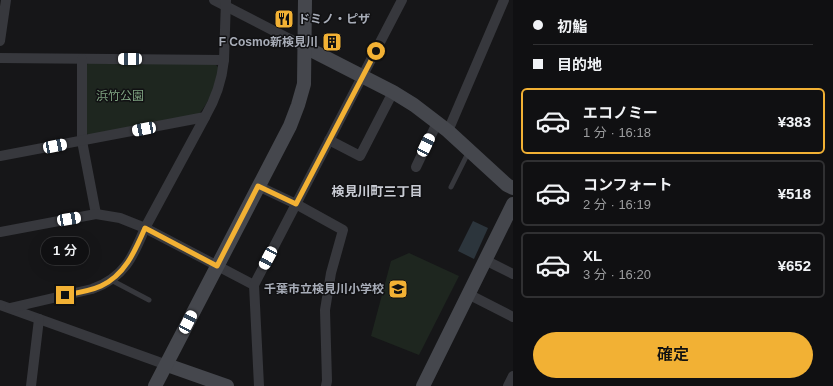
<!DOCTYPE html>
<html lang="ja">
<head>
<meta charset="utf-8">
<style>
  :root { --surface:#101012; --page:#19191b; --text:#f1f3f6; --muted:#9c9d9f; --line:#303032; --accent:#f2b134 }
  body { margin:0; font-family:Arial,"Noto Sans JP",sans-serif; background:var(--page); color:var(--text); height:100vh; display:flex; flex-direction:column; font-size:15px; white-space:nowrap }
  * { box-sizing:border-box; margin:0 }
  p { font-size:13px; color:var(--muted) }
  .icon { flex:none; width:22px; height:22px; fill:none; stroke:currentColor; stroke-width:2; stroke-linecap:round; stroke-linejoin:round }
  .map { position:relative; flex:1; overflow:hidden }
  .side { display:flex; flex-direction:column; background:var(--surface); width:320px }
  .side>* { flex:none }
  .banner { display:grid; align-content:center; height:88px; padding:0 20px; background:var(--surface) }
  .end { position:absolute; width:18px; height:18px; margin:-9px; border:5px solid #f2b134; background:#111; box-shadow:0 0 0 2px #111 }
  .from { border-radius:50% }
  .bubble { position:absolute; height:28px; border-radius:14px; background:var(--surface); box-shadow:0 4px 16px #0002,0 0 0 1px var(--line); font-size:13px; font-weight:600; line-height:28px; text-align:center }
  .car { position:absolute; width:12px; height:24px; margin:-12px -6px; border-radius:5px; box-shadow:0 0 3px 1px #0007; background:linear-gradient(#fff 24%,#345 0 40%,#fff 0 76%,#345 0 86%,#fff 0) }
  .banner b { display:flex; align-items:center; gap:14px; height:38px; font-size:15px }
  .banner b+b { border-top:1px solid var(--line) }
  .banner i { width:10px; height:10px; background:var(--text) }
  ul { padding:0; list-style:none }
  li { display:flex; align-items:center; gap:12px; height:66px; margin:0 8px 6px; padding:0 12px; border:2px solid var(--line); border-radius:6px }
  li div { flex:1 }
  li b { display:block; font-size:15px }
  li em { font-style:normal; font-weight:600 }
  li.active { border-color:var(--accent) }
  li>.icon { width:36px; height:36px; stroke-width:1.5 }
  .action { display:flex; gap:8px; margin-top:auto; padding:8px 20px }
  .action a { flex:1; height:46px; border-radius:24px; background:var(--accent); color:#111; font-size:16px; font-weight:600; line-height:46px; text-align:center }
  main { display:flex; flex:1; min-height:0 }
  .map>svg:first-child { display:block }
  .green { fill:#1e261f }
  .water { fill:#2c353c }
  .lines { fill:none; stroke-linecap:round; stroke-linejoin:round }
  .lane { stroke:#37383d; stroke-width:5 }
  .street { stroke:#37383d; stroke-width:10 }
  .secondary { stroke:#45474d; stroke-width:14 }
  .route { stroke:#f2b134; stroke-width:5 }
  .labels { text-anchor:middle; stroke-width:3; stroke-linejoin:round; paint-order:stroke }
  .poi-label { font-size:12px; font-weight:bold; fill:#a8adb8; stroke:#111113; text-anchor:end }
  .park-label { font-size:12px; fill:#7fa381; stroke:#111113 }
  .neighbourhood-label { font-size:13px; font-weight:bold; fill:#c9ccd4; stroke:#111113 }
</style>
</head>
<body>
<main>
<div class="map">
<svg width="513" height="386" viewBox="0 0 513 386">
  <rect width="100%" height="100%" fill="#161618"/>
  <g class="green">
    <path d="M89 63 215 64 220 69C214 87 211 100 198 115L89 136 86 132 85 66Z"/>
    <path d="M409 253 459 276 419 355 371 336 391 261Z"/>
  </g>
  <path class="water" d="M473 221 488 228 474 259 458 251Z"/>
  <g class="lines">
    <g class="lane">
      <path d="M451 187 469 151"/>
      <path d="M111 280 149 300"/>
    </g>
    <g class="street">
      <path d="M214 0 305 47"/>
      <path d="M0 41 6 0"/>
      <path d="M0 58 224 60"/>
      <path d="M82 59V141L96 214"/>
      <path d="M448 131 504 0"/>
      <path d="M329 140 360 156 393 92"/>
      <path d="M0 156 205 117"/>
      <path d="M416 167 437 123"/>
      <path d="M258 186 296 204 343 230 331 273 325 310 327 381 326 386"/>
      <path d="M0 232 96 214 120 218 145 228 254 285"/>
      <path d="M485 260 513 274"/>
      <path d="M468 294 513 317"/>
      <path d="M0 305 167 365"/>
      <path d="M10 308 92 289C124 278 133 257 145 228L205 117C215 100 222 80 224 60L226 0"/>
      <path d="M31 386 39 319"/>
      <path d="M259 386 254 285 402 0"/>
      <path d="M508 386 513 376"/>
    </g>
    <g class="secondary">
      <path d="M305 47 393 92 414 105 448 131 507 185 513 188"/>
      <path d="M167 365 227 386"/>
      <path d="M155 386 290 126 298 105 304 84 305 0"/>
      <path d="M423 386 513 204"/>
    </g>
  </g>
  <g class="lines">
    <path class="route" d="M65 295C77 293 90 291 101 286 125 275 135 251 145 228L217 266 258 186 296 204 376 51"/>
  </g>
  <defs>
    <symbol id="restaurant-square" viewBox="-11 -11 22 22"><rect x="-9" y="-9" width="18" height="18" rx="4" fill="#f2b134" stroke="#111113"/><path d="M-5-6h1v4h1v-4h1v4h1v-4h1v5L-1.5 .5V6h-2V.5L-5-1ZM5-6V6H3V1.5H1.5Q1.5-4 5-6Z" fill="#111"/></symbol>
    <symbol id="building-square" viewBox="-11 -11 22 22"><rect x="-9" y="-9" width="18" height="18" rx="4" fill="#f2b134" stroke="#111113"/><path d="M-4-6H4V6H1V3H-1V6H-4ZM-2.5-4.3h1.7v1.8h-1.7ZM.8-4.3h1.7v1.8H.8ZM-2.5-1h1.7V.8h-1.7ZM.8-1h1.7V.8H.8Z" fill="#111"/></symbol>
    <symbol id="school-square" viewBox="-11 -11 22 22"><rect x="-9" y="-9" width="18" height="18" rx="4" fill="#f2b134" stroke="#111113"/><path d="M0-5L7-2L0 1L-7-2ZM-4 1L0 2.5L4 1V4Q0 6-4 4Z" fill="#111"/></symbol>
  </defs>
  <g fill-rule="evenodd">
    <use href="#restaurant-square" x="273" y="8" width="22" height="22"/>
    <use href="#building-square" x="321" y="31" width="22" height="22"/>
    <use href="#school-square" x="387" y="278" width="22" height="22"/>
  </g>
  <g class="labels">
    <g class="poi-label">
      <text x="298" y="23" text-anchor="start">ドミノ・ピザ</text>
      <text x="318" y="46">F Cosmo新検見川</text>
      <text x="384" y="293">千葉市立検見川小学校</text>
    </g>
    <g class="park-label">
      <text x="120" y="100">浜竹公園</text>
    </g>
    <g class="neighbourhood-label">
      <text x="377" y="196">検見川町三丁目</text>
    </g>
  </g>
</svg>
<i class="end from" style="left:376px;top:51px"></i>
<i class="end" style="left:65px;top:295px"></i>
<div class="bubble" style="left:41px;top:237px;width:48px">1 分</div>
<i class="car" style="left:130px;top:59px;rotate:270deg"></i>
<i class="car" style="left:144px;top:129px;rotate:259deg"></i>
<i class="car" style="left:426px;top:145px;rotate:26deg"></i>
<i class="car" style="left:55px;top:146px;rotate:79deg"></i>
<i class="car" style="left:69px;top:219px;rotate:80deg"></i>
<i class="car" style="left:268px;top:258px;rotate:208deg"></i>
<i class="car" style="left:188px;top:322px;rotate:27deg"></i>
</div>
<section class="side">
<div class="banner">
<b><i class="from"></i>初鮨</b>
<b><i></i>目的地</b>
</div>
<ul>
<li class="active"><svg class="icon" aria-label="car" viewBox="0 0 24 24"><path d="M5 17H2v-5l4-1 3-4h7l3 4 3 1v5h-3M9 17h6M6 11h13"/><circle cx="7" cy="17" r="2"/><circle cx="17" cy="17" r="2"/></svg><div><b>エコノミー</b><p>1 分 · 16:18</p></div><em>¥383</em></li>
<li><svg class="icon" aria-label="car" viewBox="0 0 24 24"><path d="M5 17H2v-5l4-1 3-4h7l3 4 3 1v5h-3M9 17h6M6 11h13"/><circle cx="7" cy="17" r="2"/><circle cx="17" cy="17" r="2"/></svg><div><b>コンフォート</b><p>2 分 · 16:19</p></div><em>¥518</em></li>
<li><svg class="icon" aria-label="car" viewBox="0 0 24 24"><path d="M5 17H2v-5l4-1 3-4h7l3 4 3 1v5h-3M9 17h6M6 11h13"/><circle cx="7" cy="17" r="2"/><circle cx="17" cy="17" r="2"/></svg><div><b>XL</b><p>3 分 · 16:20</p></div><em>¥652</em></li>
</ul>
<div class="action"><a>確定</a></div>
</section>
</main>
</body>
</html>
